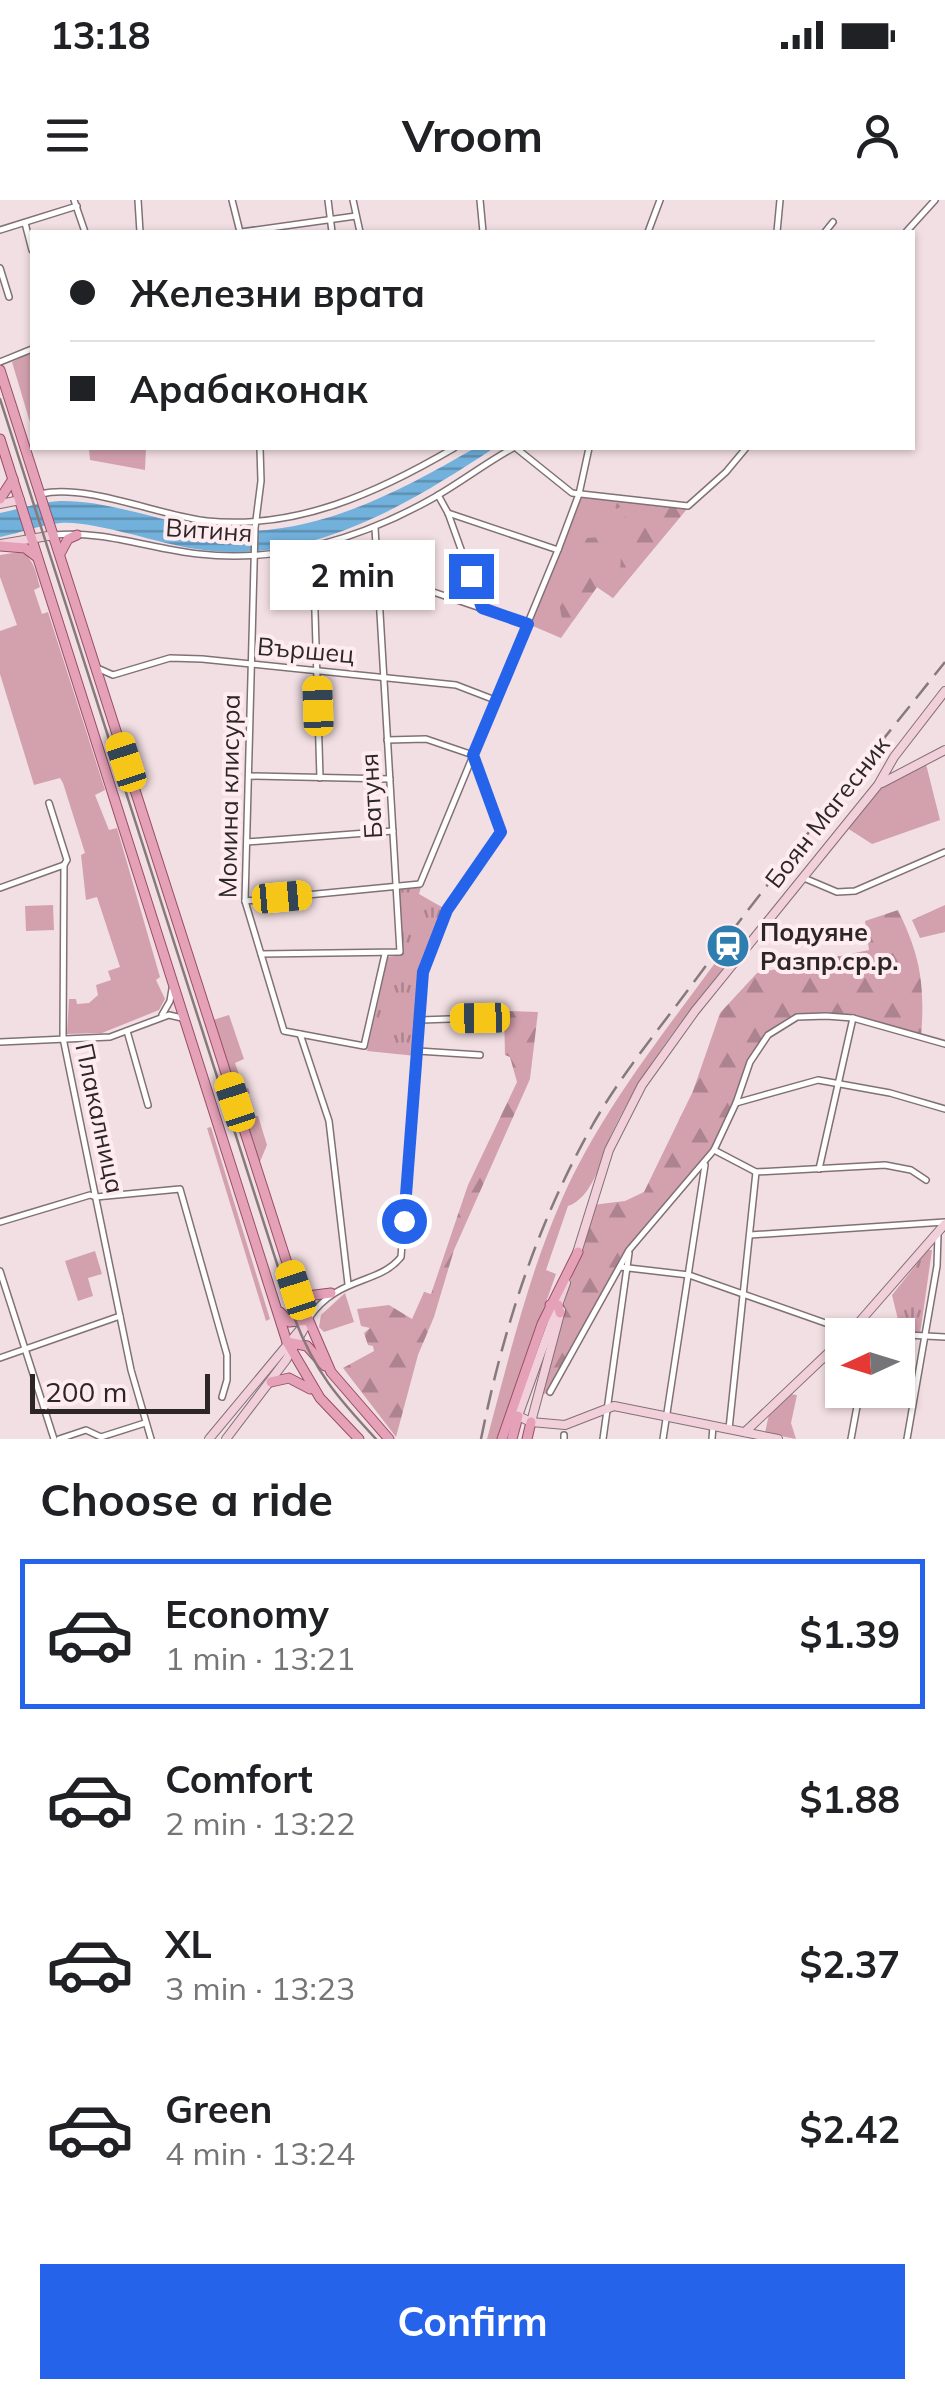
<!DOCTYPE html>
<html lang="en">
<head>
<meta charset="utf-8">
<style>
  :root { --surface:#fff; --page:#f6f6f6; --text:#202124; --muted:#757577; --line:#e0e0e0; --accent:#2563eb }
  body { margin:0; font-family:Mulish,sans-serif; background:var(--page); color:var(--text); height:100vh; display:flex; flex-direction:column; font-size:38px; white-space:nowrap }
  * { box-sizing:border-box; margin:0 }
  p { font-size:32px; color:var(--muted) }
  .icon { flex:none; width:55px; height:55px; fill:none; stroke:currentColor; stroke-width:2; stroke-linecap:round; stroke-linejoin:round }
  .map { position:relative; height:1239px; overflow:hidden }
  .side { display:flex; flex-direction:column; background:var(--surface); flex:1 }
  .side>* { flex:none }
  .banner { position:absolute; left:30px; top:30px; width:885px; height:220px; border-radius:0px; box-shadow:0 2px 8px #0004; display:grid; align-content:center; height:220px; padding:0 40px; background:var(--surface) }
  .needle { width:65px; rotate:266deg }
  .buttons { position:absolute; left:825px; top:1118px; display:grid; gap:20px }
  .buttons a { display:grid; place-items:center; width:90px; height:90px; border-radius:0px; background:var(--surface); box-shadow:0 2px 8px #0004; font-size:50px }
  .scale { position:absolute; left:30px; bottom:25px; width:180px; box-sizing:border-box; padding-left:10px; border:5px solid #2d2627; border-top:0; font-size:28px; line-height:35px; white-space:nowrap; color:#2d2627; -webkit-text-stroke:8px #ffecf0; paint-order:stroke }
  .end { position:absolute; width:45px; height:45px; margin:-22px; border:12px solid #2563eb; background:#fff; box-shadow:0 0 0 5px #fff }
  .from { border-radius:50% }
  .bubble { position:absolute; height:70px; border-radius:0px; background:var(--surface); box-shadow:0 2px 8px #0004; font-size:32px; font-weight:700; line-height:70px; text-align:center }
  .car { position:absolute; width:30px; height:60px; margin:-30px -15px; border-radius:12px; box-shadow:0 0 8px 2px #0007; background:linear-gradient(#f5c518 24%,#345 0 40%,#f5c518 0 76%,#345 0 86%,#f5c518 0) }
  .banner b { display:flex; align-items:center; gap:35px; height:95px; font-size:38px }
  .banner b+b { border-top:2px solid var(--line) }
  .banner i { width:25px; height:25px; background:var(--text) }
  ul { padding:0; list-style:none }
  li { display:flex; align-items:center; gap:30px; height:150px; margin:0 20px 15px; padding:0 20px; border:5px solid transparent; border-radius:0px }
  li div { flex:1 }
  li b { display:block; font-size:38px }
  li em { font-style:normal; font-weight:700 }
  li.selected { border-color:var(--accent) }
  li>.icon { width:90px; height:90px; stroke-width:1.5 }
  h2 { padding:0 40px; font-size:45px; line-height:120px }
  .button { display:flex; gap:20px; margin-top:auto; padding:20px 40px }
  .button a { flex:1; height:115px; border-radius:0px; background:var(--accent); color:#fff; font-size:40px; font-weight:700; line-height:115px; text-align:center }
  .status { display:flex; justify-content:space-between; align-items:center; height:70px; padding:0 50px; background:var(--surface); direction:ltr }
  .status svg { height:28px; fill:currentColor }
  header { display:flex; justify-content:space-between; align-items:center; height:130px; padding:0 40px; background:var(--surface); font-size:45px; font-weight:700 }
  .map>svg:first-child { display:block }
  .grass { fill:#d3a1ae }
  .forest { fill:url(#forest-firs) }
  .park { fill:url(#park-tufts) }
  .water { fill:url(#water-rules) }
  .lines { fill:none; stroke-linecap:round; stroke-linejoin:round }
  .street-casing { stroke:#817175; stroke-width:8 }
  .secondary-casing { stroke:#817175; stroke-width:10 }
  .primary-casing { stroke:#994e66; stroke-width:11 }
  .street { stroke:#fff; stroke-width:5 }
  .secondary { stroke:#f2d0db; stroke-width:8 }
  .primary { stroke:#e5a1b8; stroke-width:9 }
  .tram { stroke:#867a7c; stroke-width:2.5 }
  .rail { stroke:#867a7c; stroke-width:2.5; stroke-dasharray:20 10; stroke-linecap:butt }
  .route { stroke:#2563eb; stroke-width:12 }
  .labels { text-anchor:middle; stroke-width:8; stroke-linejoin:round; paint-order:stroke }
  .street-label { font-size:25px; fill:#2d2627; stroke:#ffecf0 }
  .poi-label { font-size:25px; font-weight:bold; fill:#2d2627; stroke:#ffecf0; text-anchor:start }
</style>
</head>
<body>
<div class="status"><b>13:18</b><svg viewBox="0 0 49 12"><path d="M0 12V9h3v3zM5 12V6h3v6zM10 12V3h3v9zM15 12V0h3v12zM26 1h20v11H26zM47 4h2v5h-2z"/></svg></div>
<header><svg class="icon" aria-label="menu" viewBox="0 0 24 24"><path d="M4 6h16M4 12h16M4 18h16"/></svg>Vroom<svg class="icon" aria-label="person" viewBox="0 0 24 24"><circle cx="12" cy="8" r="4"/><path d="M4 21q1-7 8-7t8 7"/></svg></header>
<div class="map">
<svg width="945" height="1239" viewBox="0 0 945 1239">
  <defs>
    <pattern id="forest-firs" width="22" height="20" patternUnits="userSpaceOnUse" patternTransform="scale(2.5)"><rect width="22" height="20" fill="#d3a1ae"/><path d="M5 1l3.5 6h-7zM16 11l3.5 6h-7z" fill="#ac838e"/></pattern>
    <pattern id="park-tufts" width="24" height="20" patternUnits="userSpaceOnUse" patternTransform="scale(2.5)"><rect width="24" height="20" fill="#d3a1ae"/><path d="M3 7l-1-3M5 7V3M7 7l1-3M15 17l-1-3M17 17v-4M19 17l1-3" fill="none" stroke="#ac838e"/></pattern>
    <pattern id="water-rules" width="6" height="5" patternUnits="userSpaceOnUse" patternTransform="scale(2.5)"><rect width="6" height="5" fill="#72b1dc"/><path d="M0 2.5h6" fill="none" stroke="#5e90b2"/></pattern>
  </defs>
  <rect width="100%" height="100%" fill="#f2dfe3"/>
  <g class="grass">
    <path d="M32 152V229L12 162Z"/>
    <path d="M89 248H146L145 270 90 260Z"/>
    <path d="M579 294 688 306 613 398 597 387 561 438 528 424Z"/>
    <path d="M19 352C34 356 36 374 40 387L34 390 42 414 48 412 105 590 95 595 109 630 117 628 160 777 156 780 165 799 159 810 102 833 67 834 69 799H76L77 804 89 803 98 795 96 785 111 780 108 771 120 767 97 697 86 700 81 655 85 653 63 583 60 578 34 585 0 474V431L17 425 0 377V355Z"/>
    <path d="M925 560 940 620 872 644 844 626 878 585Z"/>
    <path d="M53 705 54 730 26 731 25 706Z"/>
    <path d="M725 759 729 761C685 816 641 871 611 935 602 957 593 998 568 1006L546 1070 556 1074 498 1239H487C509 1158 528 1076 562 999 600 913 660 838 715 763L721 765Z"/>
    <path d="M229 815 244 859 235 863 244 889 248 888 250 893 242 896 238 886 235 885 213 820Z"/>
    <path d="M247 901 252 916H258L267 945 259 964 240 902Z"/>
    <path d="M211 927 270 1119 266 1121 207 928Z"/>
    <path d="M95 1051 102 1074 88 1078 93 1096 78 1101 65 1061Z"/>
    <path d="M345 1093 354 1122 324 1132 319 1127 321 1115Z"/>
    <path d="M790 1194 797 1195 791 1223 796 1239 765 1233 769 1214Z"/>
  </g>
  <g class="forest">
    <path d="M614 298 687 309 613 398 597 387 573 421 562 419 559 403 574 379C571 367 574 362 584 356L595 361 598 375 613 379 620 373 621 356 614 349 606 354 593 345 583 346 587 338 601 337 604 332 612 334 619 345V327L628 312 625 305 616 309Z"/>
    <path d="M898 710C921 758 925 784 921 838L852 818 797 817 768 835 750 862 714 950 629 1050 550 1192 538 1196 592 1005 625 1001 644 992 693 891 720 813 757 773 869 750 865 721Z"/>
    <path d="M504 811 538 812 530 879 454 1050 434 1117 418 1155 396 1237 343 1168 374 1151 373 1146 368 1145 364 1133 370 1128 361 1126 357 1109 389 1105 412 1119 424 1092 431 1094 468 985 517 882 510 857 505 855Z"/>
  </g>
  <g class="park">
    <path d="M421 687 419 694 447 710 423 771 416 856 367 851 388 757 402 755 398 690Z"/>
    <path d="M945 705V732L920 738 912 720Z"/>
    <path d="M928 1050H932L920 1134 901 1132 892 1095Z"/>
  </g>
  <path class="water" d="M475 248H494C406 306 307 366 196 349 159 344 93 320 60 323 40 325 20 333 0 337V313C19 309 40 302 60 301 105 300 158 320 202 328 303 344 391 296 475 248Z"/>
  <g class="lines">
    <defs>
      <g id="street">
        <path d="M74 0 85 32"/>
        <path d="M138 0 140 32"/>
        <path d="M232 0 240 32"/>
        <path d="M328 0 332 32"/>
        <path d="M353 0 360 32"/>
        <path d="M480 0 483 32"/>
        <path d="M25 23 32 50"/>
        <path d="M0 30 77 6"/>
        <path d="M241 32 356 16"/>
        <path d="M648 32 660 0"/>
        <path d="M777 32 780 0"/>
        <path d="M825 32 833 22"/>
        <path d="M906 32 935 0"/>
        <path d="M0 68 9 97"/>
        <path d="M0 162 32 149"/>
        <path d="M260 248 261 281 255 328 245 701 284 831 364 846 385 754"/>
        <path d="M516 248 572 293 688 306 726 272 746 248"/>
        <path d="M41 294C86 283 160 316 207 321 297 330 379 292 454 248"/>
        <path d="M438 295 448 313 482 408"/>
        <path d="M448 313 558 350"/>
        <path d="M54 335C103 330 151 349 199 354 280 364 365 337 435 297 461 282 486 263 513 248"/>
        <path d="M313 346 320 578"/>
        <path d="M377 373 528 424"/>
        <path d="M97 468 113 475 170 458 202 459 456 485 495 500"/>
        <path d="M249 576 390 579"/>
        <path d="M49 603 67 660 64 665 63 838 131 1170 151 1239"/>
        <path d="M247 642 393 631"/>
        <path d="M804 678 837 692 855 691 945 652"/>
        <path d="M0 688 64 665"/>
        <path d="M245 701 420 684 558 350 579 294 589 248"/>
        <path d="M261 754 400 752 375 328"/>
        <path d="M162 815 170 801 172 789"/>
        <path d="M420 820 480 818"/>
        <path d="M127 831 148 905"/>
        <path d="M300 834 329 921 348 1084"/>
        <path d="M0 842 110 837 169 815 182 818"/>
        <path d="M418 851 480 855"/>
        <path d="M736 903 818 880 890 893 945 909"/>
        <path d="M714 950 756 972 885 965 911 970 926 980"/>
        <path d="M819 969 853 818"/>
        <path d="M0 1022 90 995 96 997 180 989 227 1155V1180L222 1197"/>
        <path d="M750 1035 945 1022"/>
        <path d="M620 1067 689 1075 851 1132 945 1137"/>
        <path d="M0 1071 54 1239"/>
        <path d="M309 1118C337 1076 379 1085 401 1057L423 771 447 710 501 632 473 555 426 539 387 540"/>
        <path d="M0 1158 120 1116"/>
        <path d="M550 1192 629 1050 714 950 736 903 750 862 768 835 797 817 826 816 853 818 945 844"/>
        <path d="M729 1229 756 972"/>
        <path d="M59 1239 86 1230 101 1237 145 1223"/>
        <path d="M564 1239V1235"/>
        <path d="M603 1239 629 1053"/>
        <path d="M663 1239 705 965"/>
        <path d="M712 1239 713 1226"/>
        <path d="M851 1239 860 1190"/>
        <path d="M907 1239 937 1066 938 1034"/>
      </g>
      <g id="secondary">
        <path d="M0 304 20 300"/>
        <path d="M0 344 54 335"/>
        <path d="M882 583 945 550"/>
        <path d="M576 1056 609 950 642 885 695 811 878 585 894 557 945 491"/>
        <path d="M566 1083 518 1216 531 1222 565 1225 614 1206 778 1239"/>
        <path d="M848 1135 945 1024"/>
        <path d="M531 1222 561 1110"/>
        <path d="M745 1232 842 1140"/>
        <path d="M209 1239 308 1120"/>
        <path d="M226 1239 286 1160 306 1125"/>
      </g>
      <g id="primary">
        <path d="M0 170 296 1091 331 1172 389 1239"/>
        <path d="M0 239 287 1142 320 1198 359 1239"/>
        <path d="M0 299 13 279"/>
        <path d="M0 346 25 348 37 357"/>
        <path d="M61 352 68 339 77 335"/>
        <path d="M296 1091 307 1096 331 1093"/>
        <path d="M550 1105H558L560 1113"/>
        <path d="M280 1112 289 1122 308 1120"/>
        <path d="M287 1142 307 1146 325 1166"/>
        <path d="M271 1182 289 1178 310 1189"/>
        <path d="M502 1239 542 1124 578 1052"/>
        <path d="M512 1239 518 1216"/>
        <path d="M527 1239 531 1222"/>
      </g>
    </defs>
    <use href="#street" class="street-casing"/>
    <use href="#secondary" class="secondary-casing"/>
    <use href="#primary" class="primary-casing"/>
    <use href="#street" class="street"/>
    <use href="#secondary" class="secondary"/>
    <use href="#primary" class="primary"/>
    <path class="tram" d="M0 199 294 1117C315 1172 337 1197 376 1239"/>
    <path class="rail" d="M481 1239C503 1129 537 1024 592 926 619 878 655 834 688 790 770 678 859 570 945 462"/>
  </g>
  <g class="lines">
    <path class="route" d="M404 1021 423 772 447 710 501 632 473 555 528 424 482 408 471 376"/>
  </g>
  <defs>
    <symbol id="station-disc" viewBox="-11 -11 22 22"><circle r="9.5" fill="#2e7fb0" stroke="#ffecf0"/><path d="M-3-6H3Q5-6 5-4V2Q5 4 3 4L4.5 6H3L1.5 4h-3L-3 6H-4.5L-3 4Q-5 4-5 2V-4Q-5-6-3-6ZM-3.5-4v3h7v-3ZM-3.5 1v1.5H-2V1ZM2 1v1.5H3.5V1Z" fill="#fff"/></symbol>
  </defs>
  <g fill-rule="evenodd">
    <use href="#station-disc" x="703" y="721" width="50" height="50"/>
  </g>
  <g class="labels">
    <g class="street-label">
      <text transform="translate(209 330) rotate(4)" y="9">Витиня</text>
      <text transform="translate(306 450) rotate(5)" y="9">Вършец</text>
      <text transform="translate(229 596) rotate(-89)" y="9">Момина клисура</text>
      <text transform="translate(371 596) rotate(-93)" y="9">Батуня</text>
      <text transform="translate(827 612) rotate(-52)" y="9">Боян Магесник</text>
      <text transform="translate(100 918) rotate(78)" y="9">Плакалница</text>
    </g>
    <g class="poi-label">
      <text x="760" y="741">Подуяне<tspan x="760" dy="29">Разпр.ср.р.</tspan></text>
    </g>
  </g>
</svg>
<div class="buttons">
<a><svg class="needle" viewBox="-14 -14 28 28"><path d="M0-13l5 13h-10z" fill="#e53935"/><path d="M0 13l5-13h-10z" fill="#757577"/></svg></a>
</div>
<div class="scale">200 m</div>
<i class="end from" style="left:404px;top:1021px"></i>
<i class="end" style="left:471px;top:376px"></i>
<div class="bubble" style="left:270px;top:340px;width:165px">2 min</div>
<i class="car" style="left:318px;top:506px;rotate:358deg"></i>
<i class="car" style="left:126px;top:562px;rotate:342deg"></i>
<i class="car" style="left:282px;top:697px;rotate:85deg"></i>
<i class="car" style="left:480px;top:818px;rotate:269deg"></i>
<i class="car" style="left:235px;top:902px;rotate:342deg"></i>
<i class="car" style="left:296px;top:1090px;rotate:342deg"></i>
<div class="banner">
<b><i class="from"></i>Железни врата</b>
<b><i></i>Арабаконак</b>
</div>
</div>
<section class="side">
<h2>Choose a ride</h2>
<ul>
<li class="selected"><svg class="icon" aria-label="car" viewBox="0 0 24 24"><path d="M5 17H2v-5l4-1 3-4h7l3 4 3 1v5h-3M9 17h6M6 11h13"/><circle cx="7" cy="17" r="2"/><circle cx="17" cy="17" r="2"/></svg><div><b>Economy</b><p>1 min · 13:21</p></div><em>$1.39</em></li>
<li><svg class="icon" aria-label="car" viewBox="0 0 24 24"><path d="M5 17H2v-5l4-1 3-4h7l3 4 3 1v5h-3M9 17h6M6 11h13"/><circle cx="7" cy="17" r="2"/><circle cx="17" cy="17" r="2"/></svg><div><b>Comfort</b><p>2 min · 13:22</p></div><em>$1.88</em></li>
<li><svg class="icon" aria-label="car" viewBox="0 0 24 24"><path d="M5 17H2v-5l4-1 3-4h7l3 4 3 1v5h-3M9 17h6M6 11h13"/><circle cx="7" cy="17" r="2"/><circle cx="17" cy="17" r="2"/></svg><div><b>XL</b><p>3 min · 13:23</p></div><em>$2.37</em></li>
<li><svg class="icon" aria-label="car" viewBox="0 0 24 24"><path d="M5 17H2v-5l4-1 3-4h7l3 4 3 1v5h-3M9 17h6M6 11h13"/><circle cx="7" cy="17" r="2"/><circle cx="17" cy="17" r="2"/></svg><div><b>Green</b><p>4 min · 13:24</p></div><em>$2.42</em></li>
</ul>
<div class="button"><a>Confirm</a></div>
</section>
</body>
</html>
